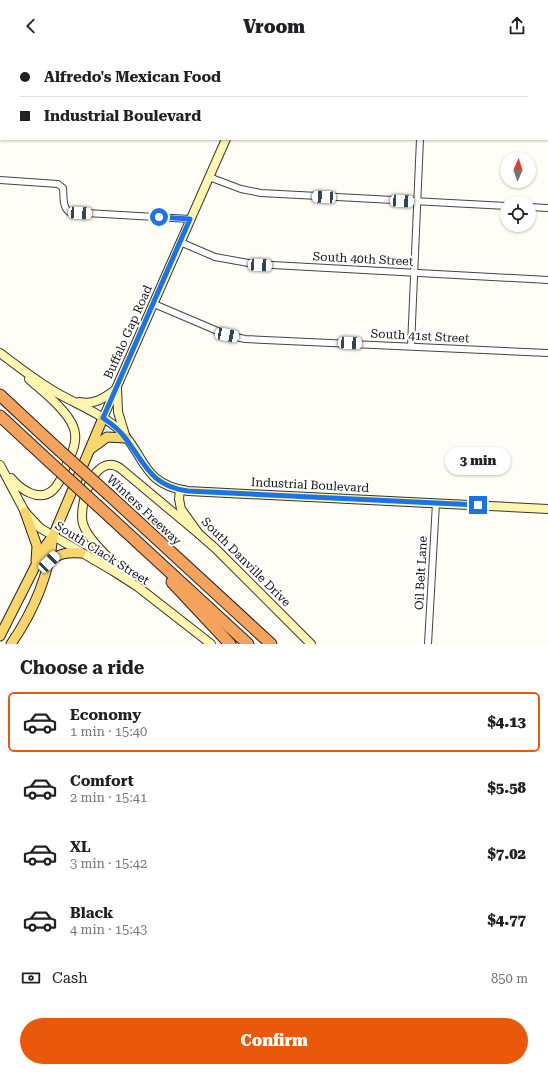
<!DOCTYPE html>
<html lang="en">
<head>
<meta charset="utf-8">
<style>
  :root { --surface:#fff; --page:#f6f6f6; --text:#202124; --muted:#757577; --line:#e0e0e0; --accent:#ea580c }
  body { margin:0; font-family:"Roboto Serif",serif; background:var(--page); color:var(--text); height:100vh; display:flex; flex-direction:column; font-size:15px; white-space:nowrap }
  * { box-sizing:border-box; margin:0 }
  p { font-size:13px; color:var(--muted) }
  .icon { flex:none; width:22px; height:22px; fill:none; stroke:currentColor; stroke-width:2; stroke-linecap:round; stroke-linejoin:round }
  .map { position:relative; height:592px; overflow:hidden }
  .panel { display:flex; flex-direction:column; background:var(--surface); flex:1 }
  .panel>* { flex:none }
  .banner { position:absolute; left:0px; top:0px; width:548px; height:88px; box-shadow:0 1px 3px #0004; display:grid; align-content:center; height:88px; padding:0 20px; background:var(--surface) }
  .needle { width:26px; rotate:3deg }
  .controls { position:absolute; left:500px; top:100px; display:grid; gap:8px }
  .controls a { display:grid; place-items:center; width:36px; height:36px; border-radius:50%; background:var(--surface); box-shadow:0 1px 3px #0004; font-size:20px }
  .end { position:absolute; width:18px; height:18px; margin:-9px; border:5px solid #1a73e8; background:#fff; box-shadow:0 0 0 2px #fff }
  .from { border-radius:50% }
  .bubble { position:absolute; height:28px; border-radius:14px; background:var(--surface); box-shadow:0 1px 3px #0004; font-size:13px; font-weight:800; line-height:28px; text-align:center }
  .car { position:absolute; width:12px; height:24px; margin:-12px -6px; border-radius:5px; box-shadow:0 0 3px 1px #0007; background:linear-gradient(#fff 24%,#345 0 40%,#fff 0 76%,#345 0 86%,#fff 0) }
  .banner b { display:flex; align-items:center; gap:14px; height:38px; font-size:15px }
  .banner b+b { border-top:1px solid var(--line) }
  .banner i { width:10px; height:10px; background:var(--text) }
  ul { padding:0; list-style:none }
  li { display:flex; align-items:center; gap:12px; height:60px; margin:0 8px 6px; padding:0 12px; border:2px solid transparent; border-radius:6px }
  li div { flex:1 }
  li b { display:block; font-size:15px }
  li em { font-style:normal; font-weight:800 }
  li.active { border-color:var(--accent) }
  li>.icon { width:36px; height:36px; stroke-width:1.5 }
  h2 { padding:0 20px; font-size:18px; line-height:48px }
  .pay { display:flex; align-items:center; gap:10px; height:44px; padding:0 20px; font-size:15px }
  .pay p { margin-inline-start:auto }
  .button { display:flex; gap:8px; margin-top:auto; padding:8px 20px }
  .button a { flex:1; height:46px; border-radius:24px; background:var(--accent); color:#fff; font-size:16px; font-weight:800; line-height:46px; text-align:center }
  header { display:flex; justify-content:space-between; align-items:center; height:52px; padding:0 20px; background:var(--surface); font-size:18px; font-weight:800 }
  .map>svg:first-child { display:block }
  .green { fill:#d5ebbd }
  .lines { fill:none; stroke-linecap:round; stroke-linejoin:round }
  .street-casing { stroke:#444; stroke-width:8 }
  .secondary-casing { stroke:#333; stroke-width:10 }
  .primary-casing { stroke:#222; stroke-width:11 }
  .highway-casing { stroke:#222; stroke-width:13 }
  .street { stroke:#fff; stroke-width:6 }
  .secondary { stroke:#fff6b0; stroke-width:8 }
  .primary { stroke:#f9d66b; stroke-width:9 }
  .highway { stroke:#f5a25d; stroke-width:11 }
  .highway-bridge-casing { stroke:#222; stroke-width:13; stroke-linecap:butt }
  .highway-bridge { stroke:#f5a25d; stroke-width:11 }
  .route { stroke:#1a73e8; stroke-width:5 }
  .labels { text-anchor:middle; stroke-width:4; stroke-linejoin:round; paint-order:stroke }
  .street-label { font-size:12px; fill:#111; stroke:#fff }
</style>
</head>
<body>
<header><svg class="icon" aria-label="back" viewBox="0 0 24 24"><path d="M15 5l-7 7 7 7"/></svg>Vroom<svg class="icon" aria-label="share" viewBox="0 0 24 24"><path d="M12 15V3M7 8l5-5 5 5M5 13v7h14v-7"/></svg></header>
<div class="map">
<svg width="548" height="592" viewBox="0 0 548 592">
  <rect width="100%" height="100%" fill="#fffdf5"/>
  <path class="green" d="M0 0H140L1 1V16Z"/>
  <g class="lines">
    <defs>
      <g id="street">
        <path d="M500 0 518 1"/>
        <path d="M547 3H548"/>
        <path d="M0 20H1"/>
        <path d="M547 83H548"/>
        <path d="M209 125 241 137 261 141 507 154"/>
        <path d="M0 128 58 132 63 136C64 145 62 154 69 160L190 167"/>
        <path d="M529 155 548 156"/>
        <path d="M180 190 215 205 254 212 548 228"/>
        <path d="M154 252 227 283 245 287 548 301"/>
        <path d="M411 294 420 87"/>
        <path d="M428 592 436 451"/>
      </g>
      <g id="secondary">
        <path d="M264 1 265 0"/>
        <path d="M0 301C17 314 34 327 52 338 73 351 97 359 116 375 146 400 139 432 188 439L548 457"/>
        <path d="M117 336 118 360 125 383"/>
        <path d="M79 350C94 353 103 347 115 338"/>
        <path d="M103 366 226 87"/>
        <path d="M0 413 25 460 40 476 113 519 138 535 211 592"/>
        <path d="M11 426C20 437 39 451 53 438 60 432 63 422 66 414 72 401 79 388 73 374 66 357 42 339 29 327"/>
        <path d="M180 438 179 447 181 457 199 482 216 497 311 592"/>
        <path d="M127 524C114 510 89 490 83 472 78 454 94 399 120 416L199 482"/>
      </g>
      <g id="primary">
        <path d="M92 396 107 385 126 386"/>
        <path d="M25 460 37 494 36 509"/>
        <path d="M49 510C59 501 68 500 81 501"/>
        <path d="M0 584 46 493 53 484 103 366"/>
        <path d="M11 592C33 560 49 523 53 484"/>
      </g>
      <g id="highway">
        <path d="M0 343 59 398"/>
        <path d="M0 364 53 413"/>
        <path d="M108 442 271 592"/>
        <path d="M98 454 248 592"/>
        <path d="M172 530 230 592"/>
      </g>
    </defs>
    <use href="#street" class="street-casing"/>
    <use href="#secondary" class="secondary-casing"/>
    <use href="#primary" class="primary-casing"/>
    <use href="#highway" class="highway-casing"/>
    <use href="#street" class="street"/>
    <use href="#secondary" class="secondary"/>
    <use href="#primary" class="primary"/>
    <use href="#highway" class="highway"/>
    <defs>
      <g id="highway-bridge">
        <path d="M59 398 108 442"/>
        <path d="M53 413 98 454"/>
      </g>
    </defs>
    <use href="#highway-bridge" class="highway-bridge-casing"/>
    <use href="#highway-bridge" class="highway-bridge"/>
  </g>
  <g class="lines">
    <path class="route" d="M159 165 190 167 103 366C112 372 120 378 126 387 146 413 151 434 188 439L478 453"/>
  </g>
  <g class="labels">
    <g class="street-label">
      <text transform="translate(363 207) rotate(3)" y="4">South 40th Street</text>
      <text transform="translate(128 280) rotate(-66)" y="4">Buffalo Gap Road</text>
      <text transform="translate(420 284) rotate(3)" y="4">South 41st Street</text>
      <text transform="translate(310 433) rotate(3)" y="4">Industrial Boulevard</text>
      <text transform="translate(144 458) rotate(43)" y="4">Winters Freeway</text>
      <text transform="translate(102 501) rotate(32)" y="4">South Clack Street</text>
      <text transform="translate(246 510) rotate(45)" y="4">South Danville Drive</text>
      <text transform="translate(421 521) rotate(-87)" y="4">Oil Belt Lane</text>
    </g>
  </g>
</svg>
<div class="controls">
<a><svg class="needle" viewBox="-14 -14 28 28"><path d="M0-13l5 13h-10z" fill="#e53935"/><path d="M0 13l5-13h-10z" fill="#757577"/></svg></a>
<a><svg class="icon" aria-label="locate" viewBox="0 0 24 24"><circle cx="12" cy="12" r="6"/><path d="M12 2v4M12 18v4M2 12h4M18 12h4"/></svg></a>
</div>
<i class="end from" style="left:159px;top:165px"></i>
<i class="end" style="left:478px;top:453px"></i>
<div class="bubble" style="left:445px;top:395px;width:66px">3 min</div>
<i class="car" style="left:324px;top:145px;rotate:273deg"></i>
<i class="car" style="left:402px;top:149px;rotate:93deg"></i>
<i class="car" style="left:80px;top:161px;rotate:93deg"></i>
<i class="car" style="left:260px;top:213px;rotate:93deg"></i>
<i class="car" style="left:227px;top:283px;rotate:101deg"></i>
<i class="car" style="left:350px;top:291px;rotate:93deg"></i>
<i class="car" style="left:49px;top:510px;rotate:45deg"></i>
<div class="banner">
<b><i class="from"></i>Alfredo's Mexican Food</b>
<b><i></i>Industrial Boulevard</b>
</div>
</div>
<section class="panel">
<h2>Choose a ride</h2>
<ul>
<li class="active"><svg class="icon" aria-label="car" viewBox="0 0 24 24"><path d="M5 17H2v-5l4-1 3-4h7l3 4 3 1v5h-3M9 17h6M6 11h13"/><circle cx="7" cy="17" r="2"/><circle cx="17" cy="17" r="2"/></svg><div><b>Economy</b><p>1 min · 15:40</p></div><em>$4.13</em></li>
<li><svg class="icon" aria-label="car" viewBox="0 0 24 24"><path d="M5 17H2v-5l4-1 3-4h7l3 4 3 1v5h-3M9 17h6M6 11h13"/><circle cx="7" cy="17" r="2"/><circle cx="17" cy="17" r="2"/></svg><div><b>Comfort</b><p>2 min · 15:41</p></div><em>$5.58</em></li>
<li><svg class="icon" aria-label="car" viewBox="0 0 24 24"><path d="M5 17H2v-5l4-1 3-4h7l3 4 3 1v5h-3M9 17h6M6 11h13"/><circle cx="7" cy="17" r="2"/><circle cx="17" cy="17" r="2"/></svg><div><b>XL</b><p>3 min · 15:42</p></div><em>$7.02</em></li>
<li><svg class="icon" aria-label="car" viewBox="0 0 24 24"><path d="M5 17H2v-5l4-1 3-4h7l3 4 3 1v5h-3M9 17h6M6 11h13"/><circle cx="7" cy="17" r="2"/><circle cx="17" cy="17" r="2"/></svg><div><b>Black</b><p>4 min · 15:43</p></div><em>$4.77</em></li>
</ul>
<div class="pay"><svg class="icon" aria-label="cash" viewBox="0 0 24 24"><path d="M3 7h18v10H3z"/><circle cx="12" cy="12" r="2"/></svg>Cash<p>850 m</p></div>
<div class="button"><a>Confirm</a></div>
</section>
</body>
</html>
